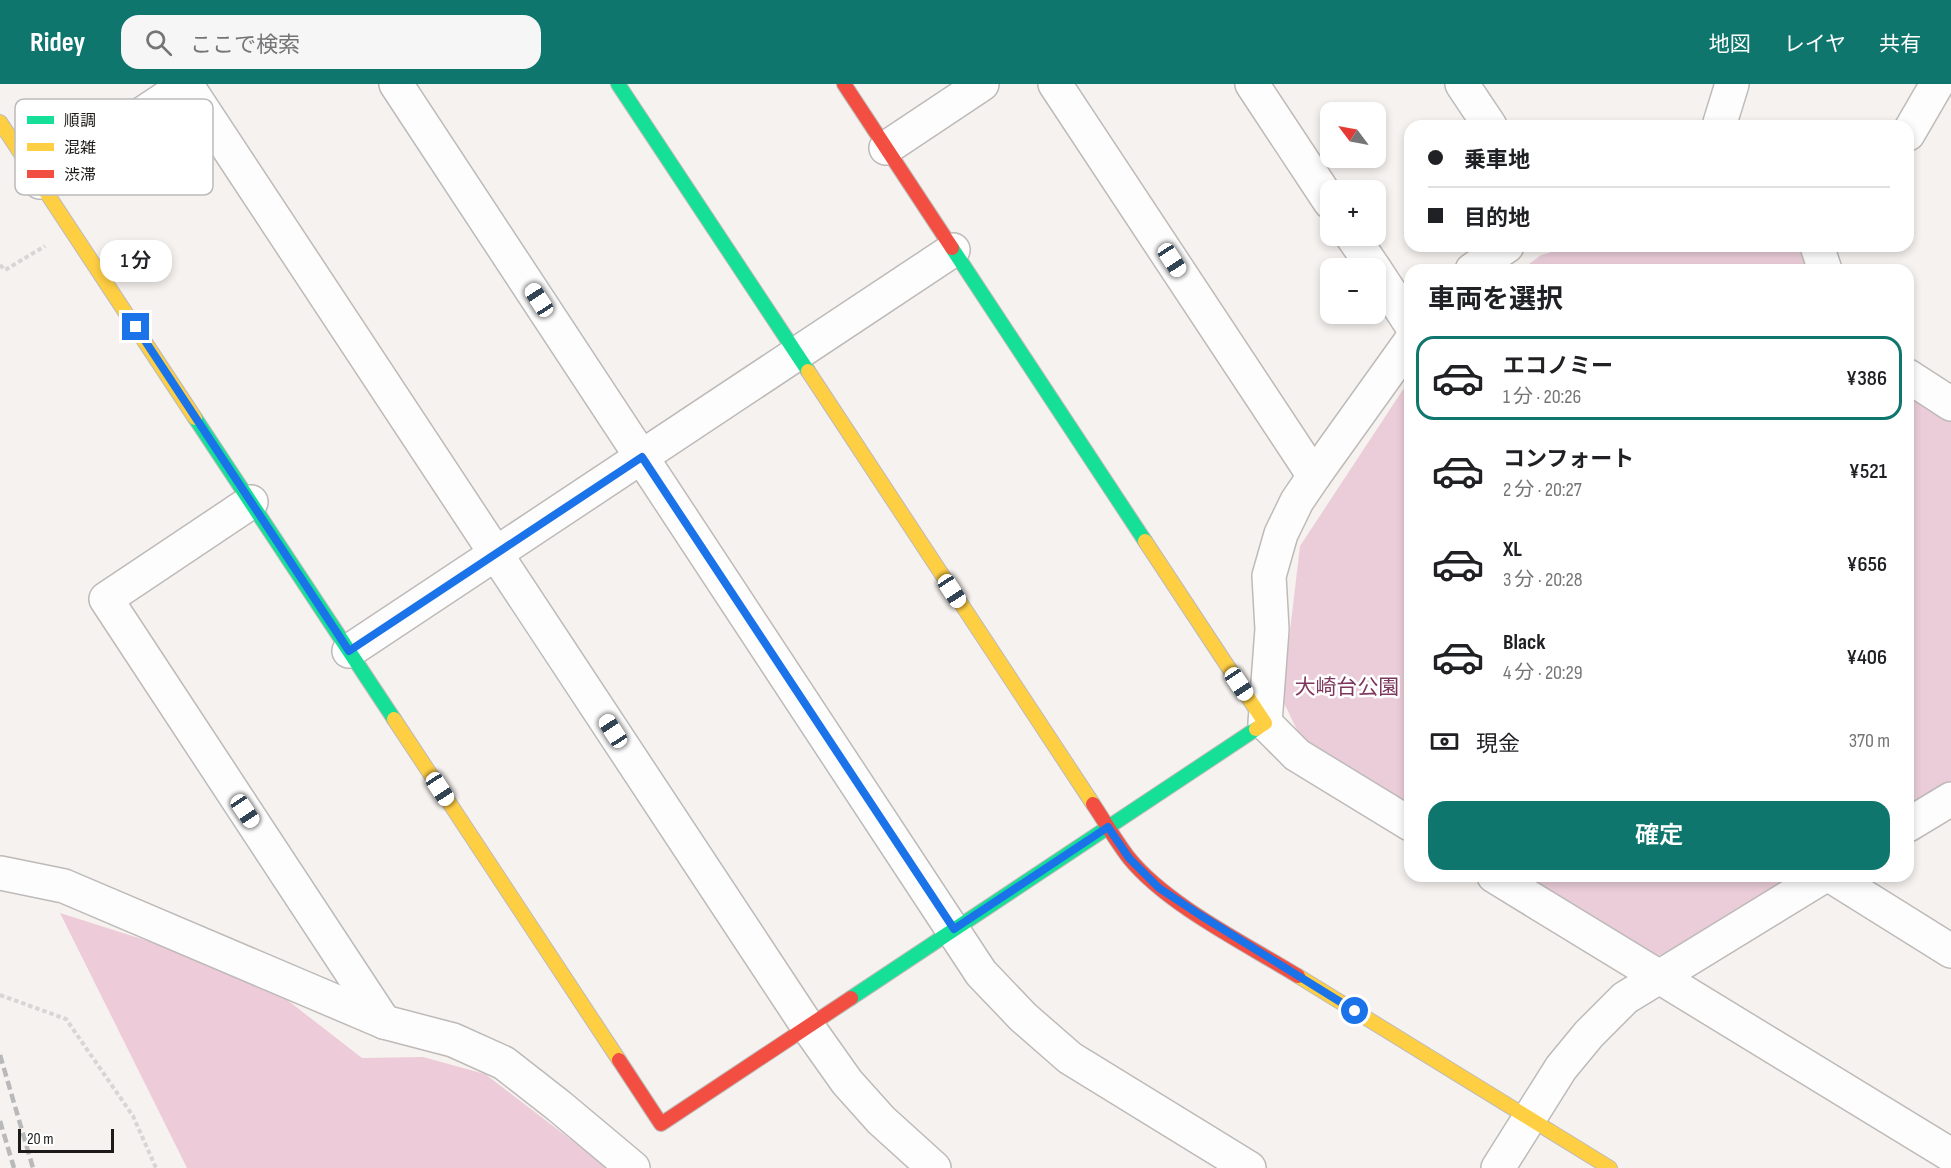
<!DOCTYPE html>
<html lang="ja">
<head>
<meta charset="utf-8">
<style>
  :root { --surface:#fff; --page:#f6f6f6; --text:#202124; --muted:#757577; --line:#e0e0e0; --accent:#0f766e }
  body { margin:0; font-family:"Sofia Sans Condensed","Noto Sans JP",sans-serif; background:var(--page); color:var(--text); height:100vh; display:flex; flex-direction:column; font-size:22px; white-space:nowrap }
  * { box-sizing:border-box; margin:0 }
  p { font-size:20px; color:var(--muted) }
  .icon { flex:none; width:33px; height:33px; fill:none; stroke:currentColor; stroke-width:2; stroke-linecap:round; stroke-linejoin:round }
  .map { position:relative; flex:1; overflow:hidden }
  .drawer { position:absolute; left:1404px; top:180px; width:510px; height:618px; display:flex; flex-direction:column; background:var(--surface); border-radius:18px; box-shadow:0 3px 9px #0003 }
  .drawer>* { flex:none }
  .hud { position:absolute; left:1404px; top:36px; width:510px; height:132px; border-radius:18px; box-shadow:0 3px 9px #0003; display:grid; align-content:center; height:132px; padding:0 24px; background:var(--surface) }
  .needle { width:39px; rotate:302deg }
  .fabs { position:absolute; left:1320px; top:18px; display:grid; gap:12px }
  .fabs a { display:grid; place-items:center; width:66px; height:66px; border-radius:12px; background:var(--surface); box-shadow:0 3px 9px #0003; font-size:30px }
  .scale { position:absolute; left:18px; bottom:15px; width:96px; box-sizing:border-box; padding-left:6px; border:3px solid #1d1b19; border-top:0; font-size:16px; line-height:21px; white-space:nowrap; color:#1d1b19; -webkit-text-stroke:4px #fff; paint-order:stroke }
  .end { position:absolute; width:27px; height:27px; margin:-14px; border:8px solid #1a73e8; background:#fff; box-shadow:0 0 0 3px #fff }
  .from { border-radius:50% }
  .bubble { position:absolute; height:42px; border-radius:18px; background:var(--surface); box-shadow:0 3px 9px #0003; font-size:20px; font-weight:600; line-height:42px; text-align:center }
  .car { position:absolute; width:18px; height:36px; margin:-18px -9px; border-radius:8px; box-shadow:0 0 4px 2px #0007; background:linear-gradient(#fff 24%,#345 0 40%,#fff 0 76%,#345 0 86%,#fff 0) }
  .hud b { display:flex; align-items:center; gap:21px; height:57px; font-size:22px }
  .hud b+b { border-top:2px solid var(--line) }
  .hud i { width:15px; height:15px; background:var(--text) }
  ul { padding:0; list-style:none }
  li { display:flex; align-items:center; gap:18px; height:84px; margin:0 12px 9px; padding:0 12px; border:3px solid transparent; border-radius:18px }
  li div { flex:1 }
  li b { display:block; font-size:22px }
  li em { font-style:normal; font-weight:600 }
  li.current { border-color:var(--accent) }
  li>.icon { width:54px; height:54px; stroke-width:1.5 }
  h2 { padding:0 24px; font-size:27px; line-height:72px }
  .pay { display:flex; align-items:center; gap:15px; height:66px; padding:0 24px; font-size:22px }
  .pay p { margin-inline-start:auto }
  .action { display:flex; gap:12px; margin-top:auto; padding:12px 24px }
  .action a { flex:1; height:69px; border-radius:18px; background:var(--accent); color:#fff; font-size:24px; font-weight:600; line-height:69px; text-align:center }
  header { display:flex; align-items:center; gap:36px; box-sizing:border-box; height:84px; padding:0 30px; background:var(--accent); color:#fff }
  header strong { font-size:28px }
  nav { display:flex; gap:33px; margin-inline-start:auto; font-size:21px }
  .search { width:420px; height:54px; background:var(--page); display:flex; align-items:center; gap:15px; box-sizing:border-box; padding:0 21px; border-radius:18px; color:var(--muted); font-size:22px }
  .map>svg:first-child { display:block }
  .green { fill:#eacdd8 }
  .forest { fill:#edcbd8 }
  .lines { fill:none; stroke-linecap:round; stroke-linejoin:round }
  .street-casing { stroke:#bdbab8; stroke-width:36 }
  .fast-casing { stroke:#bdbab8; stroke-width:16 }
  .slow-casing { stroke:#bdbab8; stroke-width:16 }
  .jam-casing { stroke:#bdbab8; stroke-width:16 }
  .path { stroke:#d7d5d5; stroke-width:4; stroke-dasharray:4.5 3; stroke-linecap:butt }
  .street { stroke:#fefdfd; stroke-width:33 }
  .fast { stroke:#16e098; stroke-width:14 }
  .slow { stroke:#ffcf43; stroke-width:14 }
  .jam { stroke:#f24e42; stroke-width:14 }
  .rail { stroke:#bab9b9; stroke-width:4.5; stroke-dasharray:9 4.5; stroke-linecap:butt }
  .route { stroke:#1a73e8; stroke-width:8 }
  .labels { text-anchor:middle; stroke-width:5; stroke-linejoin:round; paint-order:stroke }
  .park-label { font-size:21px; fill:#7e385d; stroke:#fff }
  .key { fill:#fff; stroke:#bbbbba; stroke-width:1.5 }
  .key-label { font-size:16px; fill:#1d1b19 }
</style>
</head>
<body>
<header>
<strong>Ridey</strong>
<div class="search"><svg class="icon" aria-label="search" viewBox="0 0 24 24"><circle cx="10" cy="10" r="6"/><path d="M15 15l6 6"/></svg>ここで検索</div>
<nav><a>地図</a><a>レイヤ</a><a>共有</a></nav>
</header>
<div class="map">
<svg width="1951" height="1084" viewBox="0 0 1951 1084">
  <rect width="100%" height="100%" fill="#f6f2ef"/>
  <g class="green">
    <path d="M1573 162H1802L1813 186H1521L1541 171Z"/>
    <path d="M1410 295V723L1301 654 1282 615 1300 462Z"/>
    <path d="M1908 303 1951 330V702L1908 728Z"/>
    <path d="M1521 792H1801L1671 870 1650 872Z"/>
  </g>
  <path class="forest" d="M60 829 255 891 362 974 423 973 485 990 608 1084H187Z"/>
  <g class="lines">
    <defs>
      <g id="street">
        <path d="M186 0 808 943 847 998 881 1036 934 1084"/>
        <path d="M396 0 981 889 1023 933 1070 974 1249 1084"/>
        <path d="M1055 0 1314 392"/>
        <path d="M1252 0 1330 118"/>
        <path d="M1462 0 1490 42"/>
        <path d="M1719 42 1732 0"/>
        <path d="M1908 50 1937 0"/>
        <path d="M886 64 982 0"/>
        <path d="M40 98 187 0"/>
        <path d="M1352 152 1374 184"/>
        <path d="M1817 162 1825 186"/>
        <path d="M1472 186 1507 162"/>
        <path d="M1376 187 1410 239"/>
        <path d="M1410 258 1314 392 1297 417 1281 450 1269 492 1272 545 1265 639 1297 671 1410 740"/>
        <path d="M1908 292 1951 320"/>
        <path d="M251 418 106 515 384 938"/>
        <path d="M349 567 953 166"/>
        <path d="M1908 741 1951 715"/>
        <path d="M0 789 64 802 384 938 453 956 504 979 559 1022 633 1084"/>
        <path d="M1494 792 1951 1071"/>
        <path d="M1831 792 1951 867"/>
        <path d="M1498 1084 1561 984 1589 950 1625 914 1824 792"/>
      </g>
      <g id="fast">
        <path d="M618 0 808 287"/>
        <path d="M952 164 1145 457"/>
        <path d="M195 334 394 635"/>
        <path d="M851 914 1256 645"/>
      </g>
      <g id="slow">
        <path d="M0 38 195 334"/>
        <path d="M808 287 1093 720"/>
        <path d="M1145 457 1265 639 1256 645"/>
        <path d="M394 635 619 976"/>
        <path d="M1298 892 1610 1084"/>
      </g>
      <g id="jam">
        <path d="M844 0 952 164"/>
        <path d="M1093 720C1105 738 1116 757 1129 774 1167 821 1246 860 1298 892"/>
        <path d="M619 976 661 1040 851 914"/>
      </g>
    </defs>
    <use href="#street" class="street-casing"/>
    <use href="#fast" class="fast-casing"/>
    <use href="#slow" class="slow-casing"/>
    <use href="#jam" class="jam-casing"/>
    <g class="path">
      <path d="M0 181 5 186 45 162"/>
      <path d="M0 911 66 935 133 1032 156 1084"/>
    </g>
    <use href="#street" class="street"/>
    <use href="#fast" class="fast"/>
    <use href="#slow" class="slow"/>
    <use href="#jam" class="jam"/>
    <g class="rail">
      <path d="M0 971 33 1084"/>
      <path d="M0 1037 14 1084"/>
    </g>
  </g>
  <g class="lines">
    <path class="route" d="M136 243 349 567 642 373 954 845 1108 743 1129 774 1159 804 1200 831 1355 927"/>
  </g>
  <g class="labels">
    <g class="park-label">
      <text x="1347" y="610">大崎台公園</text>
    </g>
  </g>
  <rect x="15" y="15" width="198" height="96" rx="9" class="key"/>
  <rect x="27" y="32" width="27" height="8" fill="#16e098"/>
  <rect x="27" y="59" width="27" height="8" fill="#ffcf43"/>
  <rect x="27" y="86" width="27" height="8" fill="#f24e42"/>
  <g class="key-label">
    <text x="64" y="42">順調</text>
    <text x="64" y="69">混雑</text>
    <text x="64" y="96">渋滞</text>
  </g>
</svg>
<div class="fabs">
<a><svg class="needle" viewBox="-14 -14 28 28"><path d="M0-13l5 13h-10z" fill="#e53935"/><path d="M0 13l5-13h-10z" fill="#757577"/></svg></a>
<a>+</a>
<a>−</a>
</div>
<div class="scale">20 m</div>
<i class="end from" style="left:1355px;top:927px"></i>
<i class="end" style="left:136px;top:243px"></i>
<div class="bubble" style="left:100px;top:156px;width:72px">1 分</div>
<i class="car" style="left:1172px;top:176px;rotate:147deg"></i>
<i class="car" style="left:539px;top:216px;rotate:327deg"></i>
<i class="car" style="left:952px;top:507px;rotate:147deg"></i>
<i class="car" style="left:1239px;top:600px;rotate:146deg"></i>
<i class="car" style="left:613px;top:647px;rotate:327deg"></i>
<i class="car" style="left:440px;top:705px;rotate:147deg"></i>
<i class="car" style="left:245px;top:727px;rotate:146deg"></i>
<div class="hud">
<b><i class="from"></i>乗車地</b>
<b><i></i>目的地</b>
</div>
<section class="drawer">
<h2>車両を選択</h2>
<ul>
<li class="current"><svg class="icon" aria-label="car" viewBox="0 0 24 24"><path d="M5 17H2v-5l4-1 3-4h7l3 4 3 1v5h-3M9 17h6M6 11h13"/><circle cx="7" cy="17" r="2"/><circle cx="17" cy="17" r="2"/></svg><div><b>エコノミー</b><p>1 分 · 20:26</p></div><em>¥386</em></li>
<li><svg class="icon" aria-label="car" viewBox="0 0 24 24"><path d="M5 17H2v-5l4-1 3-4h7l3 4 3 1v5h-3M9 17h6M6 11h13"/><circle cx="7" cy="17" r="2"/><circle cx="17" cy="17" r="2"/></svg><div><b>コンフォート</b><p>2 分 · 20:27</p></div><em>¥521</em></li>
<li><svg class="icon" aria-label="car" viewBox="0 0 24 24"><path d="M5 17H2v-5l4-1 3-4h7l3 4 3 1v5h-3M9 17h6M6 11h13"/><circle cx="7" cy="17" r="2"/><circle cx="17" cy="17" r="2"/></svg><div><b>XL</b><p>3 分 · 20:28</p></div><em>¥656</em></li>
<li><svg class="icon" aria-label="car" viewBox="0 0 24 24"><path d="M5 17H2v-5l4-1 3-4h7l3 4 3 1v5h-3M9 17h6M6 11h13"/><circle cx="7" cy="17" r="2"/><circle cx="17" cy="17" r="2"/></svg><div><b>Black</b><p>4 分 · 20:29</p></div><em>¥406</em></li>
</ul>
<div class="pay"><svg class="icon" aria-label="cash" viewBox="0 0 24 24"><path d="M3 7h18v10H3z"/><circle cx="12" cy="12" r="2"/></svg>現金<p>370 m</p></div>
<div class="action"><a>確定</a></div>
</section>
</div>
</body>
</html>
